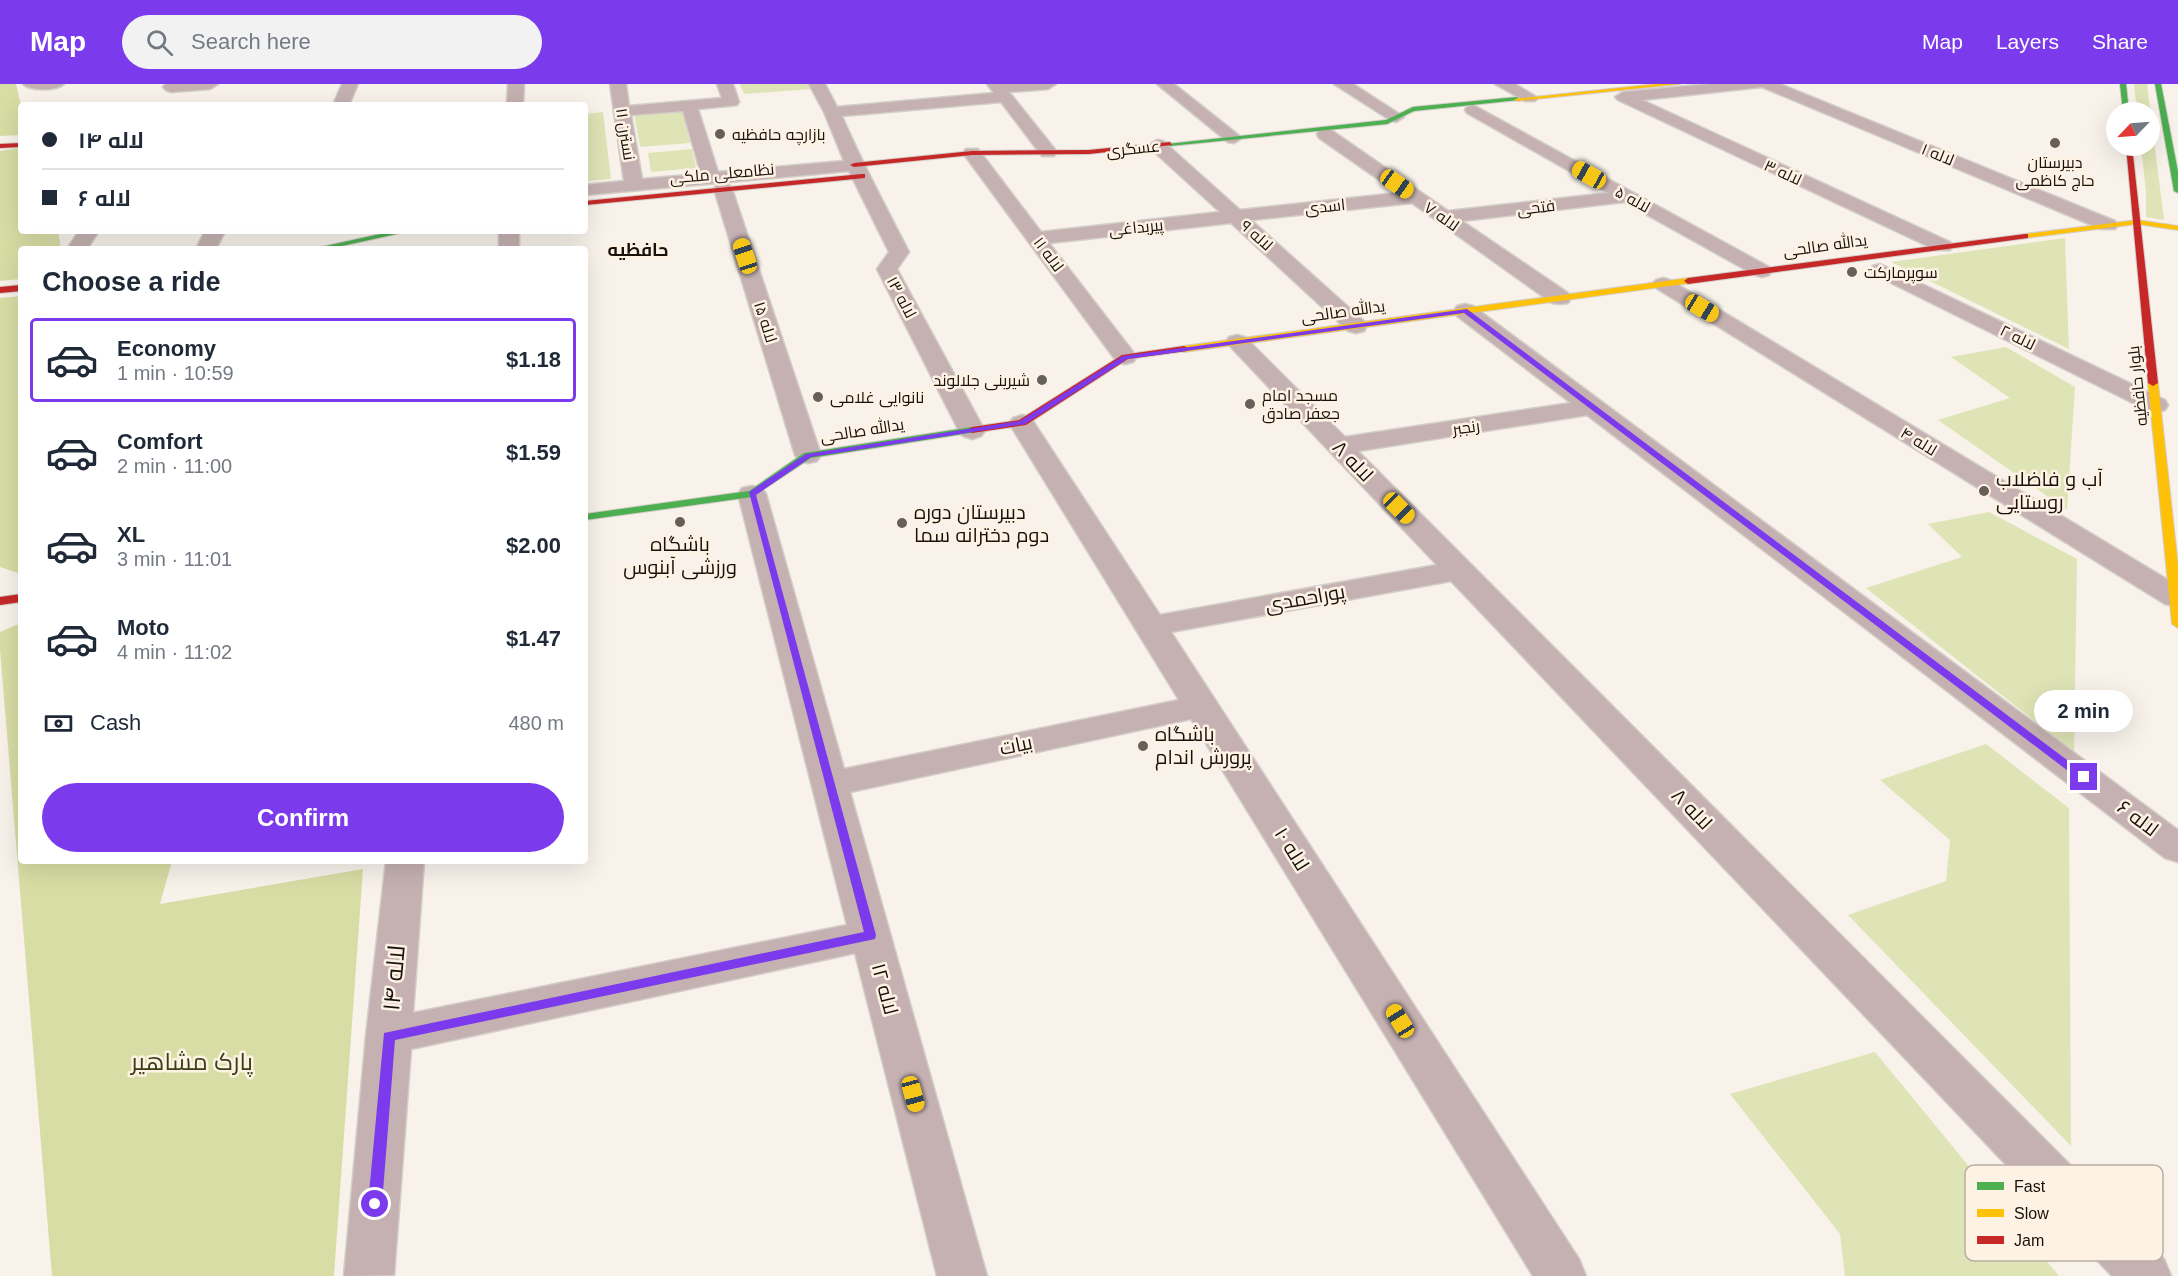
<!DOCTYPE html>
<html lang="en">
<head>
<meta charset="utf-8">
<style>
  :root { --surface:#fff; --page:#f2f2f3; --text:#1f2937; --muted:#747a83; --line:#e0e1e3; --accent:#7c3aed }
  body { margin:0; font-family:Helvetica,Cairo,sans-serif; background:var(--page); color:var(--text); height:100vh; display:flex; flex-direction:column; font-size:22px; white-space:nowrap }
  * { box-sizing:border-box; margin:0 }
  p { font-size:20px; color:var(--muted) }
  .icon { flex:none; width:33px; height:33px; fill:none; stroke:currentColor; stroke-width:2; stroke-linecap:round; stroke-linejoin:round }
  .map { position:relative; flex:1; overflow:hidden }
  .drawer { position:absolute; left:18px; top:162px; width:570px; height:618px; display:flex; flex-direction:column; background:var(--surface); border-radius:6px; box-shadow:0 6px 24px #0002 }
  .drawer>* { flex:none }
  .guide { position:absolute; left:18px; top:18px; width:570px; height:132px; border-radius:6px; box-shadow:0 6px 24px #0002; display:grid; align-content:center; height:132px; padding:0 24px; background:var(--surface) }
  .needle { width:39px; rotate:245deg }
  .buttons { position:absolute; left:2106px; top:18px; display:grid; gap:12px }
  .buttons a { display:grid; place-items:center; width:54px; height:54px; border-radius:50%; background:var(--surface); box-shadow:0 6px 24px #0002; font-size:30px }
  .end { position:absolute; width:27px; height:27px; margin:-14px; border:8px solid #7c3aed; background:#fff; box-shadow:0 0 0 3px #fff }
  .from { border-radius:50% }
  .bubble { position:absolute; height:42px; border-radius:21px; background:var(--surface); box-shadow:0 6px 24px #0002; font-size:20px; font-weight:600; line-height:42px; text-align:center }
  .car { position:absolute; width:18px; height:36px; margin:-18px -9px; border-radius:8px; box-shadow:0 0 4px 2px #0007; background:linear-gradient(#f5c518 24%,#345 0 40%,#f5c518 0 76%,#345 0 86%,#f5c518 0) }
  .guide b { display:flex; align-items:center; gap:21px; height:57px; font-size:22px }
  .guide b+b { border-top:2px solid var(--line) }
  .guide i { width:15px; height:15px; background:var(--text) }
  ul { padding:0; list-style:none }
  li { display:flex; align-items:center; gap:18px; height:84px; margin:0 12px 9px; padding:0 12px; border:3px solid transparent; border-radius:6px }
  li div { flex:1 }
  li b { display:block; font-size:22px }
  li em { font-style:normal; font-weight:600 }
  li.selected { border-color:var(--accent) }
  li>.icon { width:54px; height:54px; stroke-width:1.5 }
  h2 { padding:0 24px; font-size:27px; line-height:72px }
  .pay { display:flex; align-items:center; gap:15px; height:66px; padding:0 24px; font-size:22px }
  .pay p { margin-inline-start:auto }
  .primary-button { display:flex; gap:12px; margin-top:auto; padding:12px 24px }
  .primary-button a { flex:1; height:69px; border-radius:36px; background:var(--accent); color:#fff; font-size:24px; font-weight:600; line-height:69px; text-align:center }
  header { display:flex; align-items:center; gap:36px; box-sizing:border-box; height:84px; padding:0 30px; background:var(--accent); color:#fff }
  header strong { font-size:28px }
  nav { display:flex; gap:33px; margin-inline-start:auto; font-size:21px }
  .search { width:420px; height:54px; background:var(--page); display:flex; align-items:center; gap:15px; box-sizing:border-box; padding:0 21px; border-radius:33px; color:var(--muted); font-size:22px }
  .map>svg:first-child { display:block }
  .green { fill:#dfe4b6 }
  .forest { fill:#d8dda5 }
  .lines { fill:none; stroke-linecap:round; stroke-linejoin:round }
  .street-casing { stroke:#d3cec8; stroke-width:3 }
  .fast-casing { stroke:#d3cec8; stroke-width:2 }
  .slow-casing { stroke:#d3cec8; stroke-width:2 }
  .jam-casing { stroke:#d3cec8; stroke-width:2 }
  .street { fill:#c5b1b2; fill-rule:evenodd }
  .fast { fill:#4caf50; fill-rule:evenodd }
  .slow { fill:#ffc107; fill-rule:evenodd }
  .jam { fill:#c62828; fill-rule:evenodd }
  .route { fill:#7c3aed }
  .poi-dot { fill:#66605a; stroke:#fef2e5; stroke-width:2 }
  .labels { text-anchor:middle; stroke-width:5; stroke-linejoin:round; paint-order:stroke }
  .far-street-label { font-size:16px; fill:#17120c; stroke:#fef2e5 }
  .far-poi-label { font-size:16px; fill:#17120c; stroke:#fef2e5; text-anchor:start }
  .far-neighbourhood-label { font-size:18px; font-weight:bold; fill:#17120c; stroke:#fef2e5 }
  .street-label { font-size:20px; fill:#17120c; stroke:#fef2e5 }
  .poi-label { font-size:20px; fill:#17120c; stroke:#fef2e5; text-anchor:start }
  .near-street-label { font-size:24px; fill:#17120c; stroke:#fef2e5 }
  .near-park-label { font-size:24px; fill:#383e15; stroke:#fef2e5 }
  .key { fill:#fef2e5; stroke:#b9afa4; stroke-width:1.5 }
  .key-label { font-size:16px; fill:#17120c }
</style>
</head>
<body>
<header>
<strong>Map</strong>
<div class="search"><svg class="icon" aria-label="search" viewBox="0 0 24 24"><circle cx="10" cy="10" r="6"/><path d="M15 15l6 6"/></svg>Search here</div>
<nav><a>Map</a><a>Layers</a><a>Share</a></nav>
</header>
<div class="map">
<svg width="2178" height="1192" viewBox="0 0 2178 1192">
  <rect width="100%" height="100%" fill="#f8f2eb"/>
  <g class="green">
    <path d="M740 0H808L811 5 744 10Z"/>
    <path d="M2134 0H2147L2164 136 2146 133V108L2141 62H2150V28H2137Z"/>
    <path d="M682 25 690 59 640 63 634 29Z"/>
    <path d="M603 28 611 95 585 97V30Z"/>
    <path d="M692 65 696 84 651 88 648 69Z"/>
    <path d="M2065 154 2069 265 1891 178Z"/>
    <path d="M2006 263 2075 303 2067 426 1938 336 2010 314 1951 273Z"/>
    <path d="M1989 428 2077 475 2074 668 1866 504 1962 473 1928 440Z"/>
    <path d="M1986 660 2069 724 2071 1062 1848 831 1946 797 1950 756 1880 696Z"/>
    <path d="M1875 968 2059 1192H1845L1840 1150 1730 1010Z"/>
  </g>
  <g class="forest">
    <path d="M0 0H16L21 21V51L0 52Z"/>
    <path d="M21 64V147H58L61 165H21V195L0 197V67Z"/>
    <path d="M21 212V490L0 483V214Z"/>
    <path d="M21 539V777H172L160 820 363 785 334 1192H52L0 566V548Z"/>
  </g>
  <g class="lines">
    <defs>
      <g id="street">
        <path d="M23 0H64C56 7 31 7 23 0Z"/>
        <path d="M166 0H218L210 5 171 8 166 6 163 3Z"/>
        <path d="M342 0H358L349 21H333Z"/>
        <path d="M508 0H524L523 21H507Z"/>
        <path d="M610 0H626L629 22 722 14 717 0H733L739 18 737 21 698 25 718 88 844 77 824 28 809 0H825L837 23 994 9 987 0H1056L1048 5 1009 8 1057 68 1054 72H1042L1001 18 842 32C862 79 886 123 909 168L897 185 985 347 981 352 972 355 963 352 959 347 877 185 889 168 849 87 585 111V101L624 97ZM683 27 701 90 642 95 631 31Z"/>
        <path d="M1157 0H1174L1242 54 1234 59 1228 58Z"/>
        <path d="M1334 0H1353L1404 33 1396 38 1390 36Z"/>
        <path d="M1495 0H1515L1538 14 1535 17H1525Z"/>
        <path d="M1710 0H1780L2115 137 2118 141 2115 145H2101L1762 3 1642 16 1950 158 1953 162 1950 166H1936L1618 16 1615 13 1623 8Z"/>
        <path d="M1473 21 1769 183 1772 187 1769 191 1762 193 1755 191 1624 118 1462 137 1568 209 1571 214 1568 219 1560 220 1552 219 1412 119 1251 136 1364 237 1367 242 1364 247 1356 249 1348 247 1231 139 1049 159 1137 273 1133 278 1125 280 1117 278 963 69 966 65H978L1041 148 1220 128 1151 65 1149 61 1157 56 1163 57 1240 126 1398 109 1319 54 1317 50 1319 46H1331L1448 127 1608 109 1467 29 1465 26 1467 23Z"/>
        <path d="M723 100 729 101 732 105 821 371 817 377 808 379 799 377 795 371 714 105 717 101Z"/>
        <path d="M79 147H99L87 165H67Z"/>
        <path d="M205 147H225L216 165H196Z"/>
        <rect x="499" y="147" width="20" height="18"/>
        <path d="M1880 180 2165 316 2168 321 2165 326 2156 328 2147 326 1873 190 1870 186 1873 182Z"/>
        <path d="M1663 194 1670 196 2178 502V523L2165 520 1656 204 1652 200 1656 196Z"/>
        <path d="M1465 220 1473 222 2178 746V778L2165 774 1587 331 1358 367 2164 1175 2171 1192H2112L1451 497 1171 548 1579 1175 1586 1192H1533L1191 635 850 708 987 1192H937L855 869 411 965 394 1191 344 1192 366 952 386 777H424L413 929 847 841 738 410 742 404 752 402 762 404 766 410 844 685 1179 616 1009 339 1013 334 1022 331 1031 334 1160 531 1437 481 1226 258 1229 253 1237 251 1245 253 1345 353 1571 319 1457 232 1454 227 1457 222Z"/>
      </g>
      <g id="fast">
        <path d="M2120 0H2126L2129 28H2123Z"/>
        <path d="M2155 0H2161L2178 88V109L2174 107Z"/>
        <path d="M1517 13 1519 16 1414 27 1387 40 1170 62 1167 60 1386 36 1413 23Z"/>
        <path d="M394 147H410L328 165H312Z"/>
        <path d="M972 343 977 346 976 348 811 374 752 413 585 436V430L749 407 804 369Z"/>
      </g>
      <g id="slow">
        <path d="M1657 0H1680L1517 17 1514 15Z"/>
        <path d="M509 19 518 21H506Z"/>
        <path d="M2137 136 2178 142V146L2137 140 2025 154 2021 152 2025 150Z"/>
        <path d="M1688 194 1691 195V199L1184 268 1179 265 1184 262Z"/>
        <path d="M2153 296 2158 299 2178 482V544L2172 540 2148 299Z"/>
      </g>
      <g id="jam">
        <path d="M1170 58 1172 61 1089 70 972 71 854 83 850 81 854 79 972 67 1089 66Z"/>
        <path d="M21 59V63L0 64V60Z"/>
        <path d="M2126 62H2132L2158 299 2153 302 2148 299Z"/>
        <path d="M862 90H865V94L585 121V117Z"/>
        <path d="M2025 150H2028V154L1688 200 1684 197 1688 194Z"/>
        <path d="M21 201V207L0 209V203Z"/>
        <path d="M1184 262 1189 265 1187 267 1128 275 1026 341 972 349 967 346 972 343 1019 336 1122 271Z"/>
        <path d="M21 510V518L0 521V513Z"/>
      </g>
    </defs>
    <use href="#street" class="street-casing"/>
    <use href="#fast" class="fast-casing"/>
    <use href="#slow" class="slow-casing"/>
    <use href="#jam" class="jam-casing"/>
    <use href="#street" class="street"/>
    <use href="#fast" class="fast"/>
    <use href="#slow" class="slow"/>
    <use href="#jam" class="jam"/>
  </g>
  <path class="route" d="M1467 225 2087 691V696H2080L1464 229 1127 275 1025 340 811 373 756 411 876 851 875 855 395 956 382 1120 380 1124 375 1126 370 1124 368 1120 384 949 864 848 749 408 806 370 1020 337 1123 272Z"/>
  <g class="poi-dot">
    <circle cx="720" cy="50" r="6"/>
    <circle cx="2055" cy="59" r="6"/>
    <circle cx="1852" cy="188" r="6"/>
    <circle cx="1042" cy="296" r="6"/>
    <circle cx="818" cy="313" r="6"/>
    <circle cx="1250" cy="320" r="6"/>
    <circle cx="1984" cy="407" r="6"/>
    <circle cx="680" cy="438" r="6"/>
    <circle cx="902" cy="439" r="6"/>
    <circle cx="1143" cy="662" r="6"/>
  </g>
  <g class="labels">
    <g class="far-street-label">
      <text transform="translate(626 50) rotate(81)" y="6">نسترن ۱۱</text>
      <text transform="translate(1133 64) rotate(-6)" y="6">عسگری</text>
      <text transform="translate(1938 70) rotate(22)" y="6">لاله ۱</text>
      <text transform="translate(1783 88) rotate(25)" y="6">لاله ۳</text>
      <text transform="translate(722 89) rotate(-5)" y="6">نظامعلی ملکی</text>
      <text transform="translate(1633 115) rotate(29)" y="6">لاله ۵</text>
      <text transform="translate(1325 122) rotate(-6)" y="6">اسدی</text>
      <text transform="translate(1536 123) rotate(-7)" y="6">فتحی</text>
      <text transform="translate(1442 132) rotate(35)" y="6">لاله ۷</text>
      <text transform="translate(1136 143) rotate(-6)" y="6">پیربداغی</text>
      <text transform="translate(1257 151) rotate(42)" y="6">لاله ۹</text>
      <text transform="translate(1825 161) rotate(-8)" y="6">یدالله صالحی</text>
      <text transform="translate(1049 170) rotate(53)" y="6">لاله ۱۱</text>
      <text transform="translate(902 213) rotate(62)" y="6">لاله ۱۳</text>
      <text transform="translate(1343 227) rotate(-8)" y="6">یدالله صالحی</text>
      <text transform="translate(766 238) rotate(72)" y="6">لاله ۱۵</text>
      <text transform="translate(2018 253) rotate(26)" y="6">لاله ۲</text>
      <text transform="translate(2137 302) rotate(-96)" y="6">بلوار حافظیه</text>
      <text transform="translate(1466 343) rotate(-8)" y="6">رنجبر</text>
      <text transform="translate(862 346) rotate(-9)" y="6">یدالله صالحی</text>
      <text transform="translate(1919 357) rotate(31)" y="6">لاله ۴</text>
    </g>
    <g class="far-poi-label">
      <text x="732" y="56">بازارچه حافظیه</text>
      <text x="2055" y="84" text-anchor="middle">دبیرستان<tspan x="2055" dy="18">حاج کاظمی</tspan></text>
      <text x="1864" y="194">سوپرمارکت</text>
      <text x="1030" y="302" text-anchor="end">شیرینی جلالوند</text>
      <text x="1262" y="317">مسجد امام<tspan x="1262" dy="18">جعفر صادق</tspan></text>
      <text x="830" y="319">نانوایی غلامی</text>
    </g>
    <g class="far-neighbourhood-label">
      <text x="638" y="172">حافظیه</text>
    </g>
    <g class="street-label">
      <text transform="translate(1353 377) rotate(46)" y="7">لاله ۸</text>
      <text transform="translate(1305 514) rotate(-10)" y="7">پوراحمدی</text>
      <text transform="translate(1016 661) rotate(-12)" y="7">بیات</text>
      <text transform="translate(1692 725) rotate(46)" y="7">لاله ۸</text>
      <text transform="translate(2138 734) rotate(37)" y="7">لاله ۶</text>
      <text transform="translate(1292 765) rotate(58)" y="7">لاله ۱۰</text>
      <text transform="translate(885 905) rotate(75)" y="7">لاله ۱۲</text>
    </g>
    <g class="poi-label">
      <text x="1996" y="402">آب و فاضلاب<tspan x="1996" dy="23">روستایی</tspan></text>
      <text x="914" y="435">دبیرستان دوره<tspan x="914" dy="23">دوم دخترانه سما</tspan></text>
      <text x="680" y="467" text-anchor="middle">باشگاه<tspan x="680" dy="23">ورزشی آبنوس</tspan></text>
      <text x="1155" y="657">باشگاه<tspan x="1155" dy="23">پرورش اندام</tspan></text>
    </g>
    <g class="near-street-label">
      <text transform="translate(394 894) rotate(-85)" y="8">لاله ۱۴</text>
    </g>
    <g class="near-park-label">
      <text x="192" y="986">پارک مشاهیر</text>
    </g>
  </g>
  <rect x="1965" y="1081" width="198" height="96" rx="9" class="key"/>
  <rect x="1977" y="1098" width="27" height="8" fill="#4caf50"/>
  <rect x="1977" y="1125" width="27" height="8" fill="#ffc107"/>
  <rect x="1977" y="1152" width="27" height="8" fill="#c62828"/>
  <g class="key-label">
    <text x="2014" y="1108">Fast</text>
    <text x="2014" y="1135">Slow</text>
    <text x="2014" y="1162">Jam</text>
  </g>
</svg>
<div class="buttons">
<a><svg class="needle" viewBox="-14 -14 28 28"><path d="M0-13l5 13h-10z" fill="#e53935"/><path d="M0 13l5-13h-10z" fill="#747a83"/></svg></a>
</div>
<i class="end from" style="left:375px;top:1120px"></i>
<i class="end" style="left:2084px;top:693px"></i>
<div class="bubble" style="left:2034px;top:606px;width:99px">2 min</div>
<i class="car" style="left:1589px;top:91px;rotate:299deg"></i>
<i class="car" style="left:1397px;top:100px;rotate:125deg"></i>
<i class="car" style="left:745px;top:172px;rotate:342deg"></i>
<i class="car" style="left:1702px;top:224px;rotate:121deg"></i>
<i class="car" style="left:1399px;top:424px;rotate:135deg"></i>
<i class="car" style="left:1400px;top:937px;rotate:328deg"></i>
<i class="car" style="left:913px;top:1010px;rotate:165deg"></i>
<div class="guide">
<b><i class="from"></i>لاله ۱۴</b>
<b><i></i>لاله ۶</b>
</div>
<section class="drawer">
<h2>Choose a ride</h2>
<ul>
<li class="selected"><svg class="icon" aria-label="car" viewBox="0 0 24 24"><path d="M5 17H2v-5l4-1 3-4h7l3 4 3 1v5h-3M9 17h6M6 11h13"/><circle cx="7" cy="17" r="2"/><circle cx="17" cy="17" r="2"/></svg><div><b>Economy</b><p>1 min · 10:59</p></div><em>$1.18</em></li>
<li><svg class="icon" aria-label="car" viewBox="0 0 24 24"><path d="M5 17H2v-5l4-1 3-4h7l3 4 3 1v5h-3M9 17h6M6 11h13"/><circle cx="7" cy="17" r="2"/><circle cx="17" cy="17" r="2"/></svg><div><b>Comfort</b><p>2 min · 11:00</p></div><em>$1.59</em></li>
<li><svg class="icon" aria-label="car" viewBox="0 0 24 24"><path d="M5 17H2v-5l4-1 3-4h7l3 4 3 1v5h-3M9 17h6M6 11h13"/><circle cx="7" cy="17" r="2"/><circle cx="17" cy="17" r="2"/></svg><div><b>XL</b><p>3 min · 11:01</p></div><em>$2.00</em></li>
<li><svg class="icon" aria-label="car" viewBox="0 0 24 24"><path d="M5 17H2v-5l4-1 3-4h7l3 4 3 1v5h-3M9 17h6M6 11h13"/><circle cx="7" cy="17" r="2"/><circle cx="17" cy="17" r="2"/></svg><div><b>Moto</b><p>4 min · 11:02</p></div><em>$1.47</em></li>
</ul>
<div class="pay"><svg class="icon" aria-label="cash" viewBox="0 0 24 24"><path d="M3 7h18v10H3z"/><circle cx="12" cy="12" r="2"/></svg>Cash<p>480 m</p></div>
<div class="primary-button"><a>Confirm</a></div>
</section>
</div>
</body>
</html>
